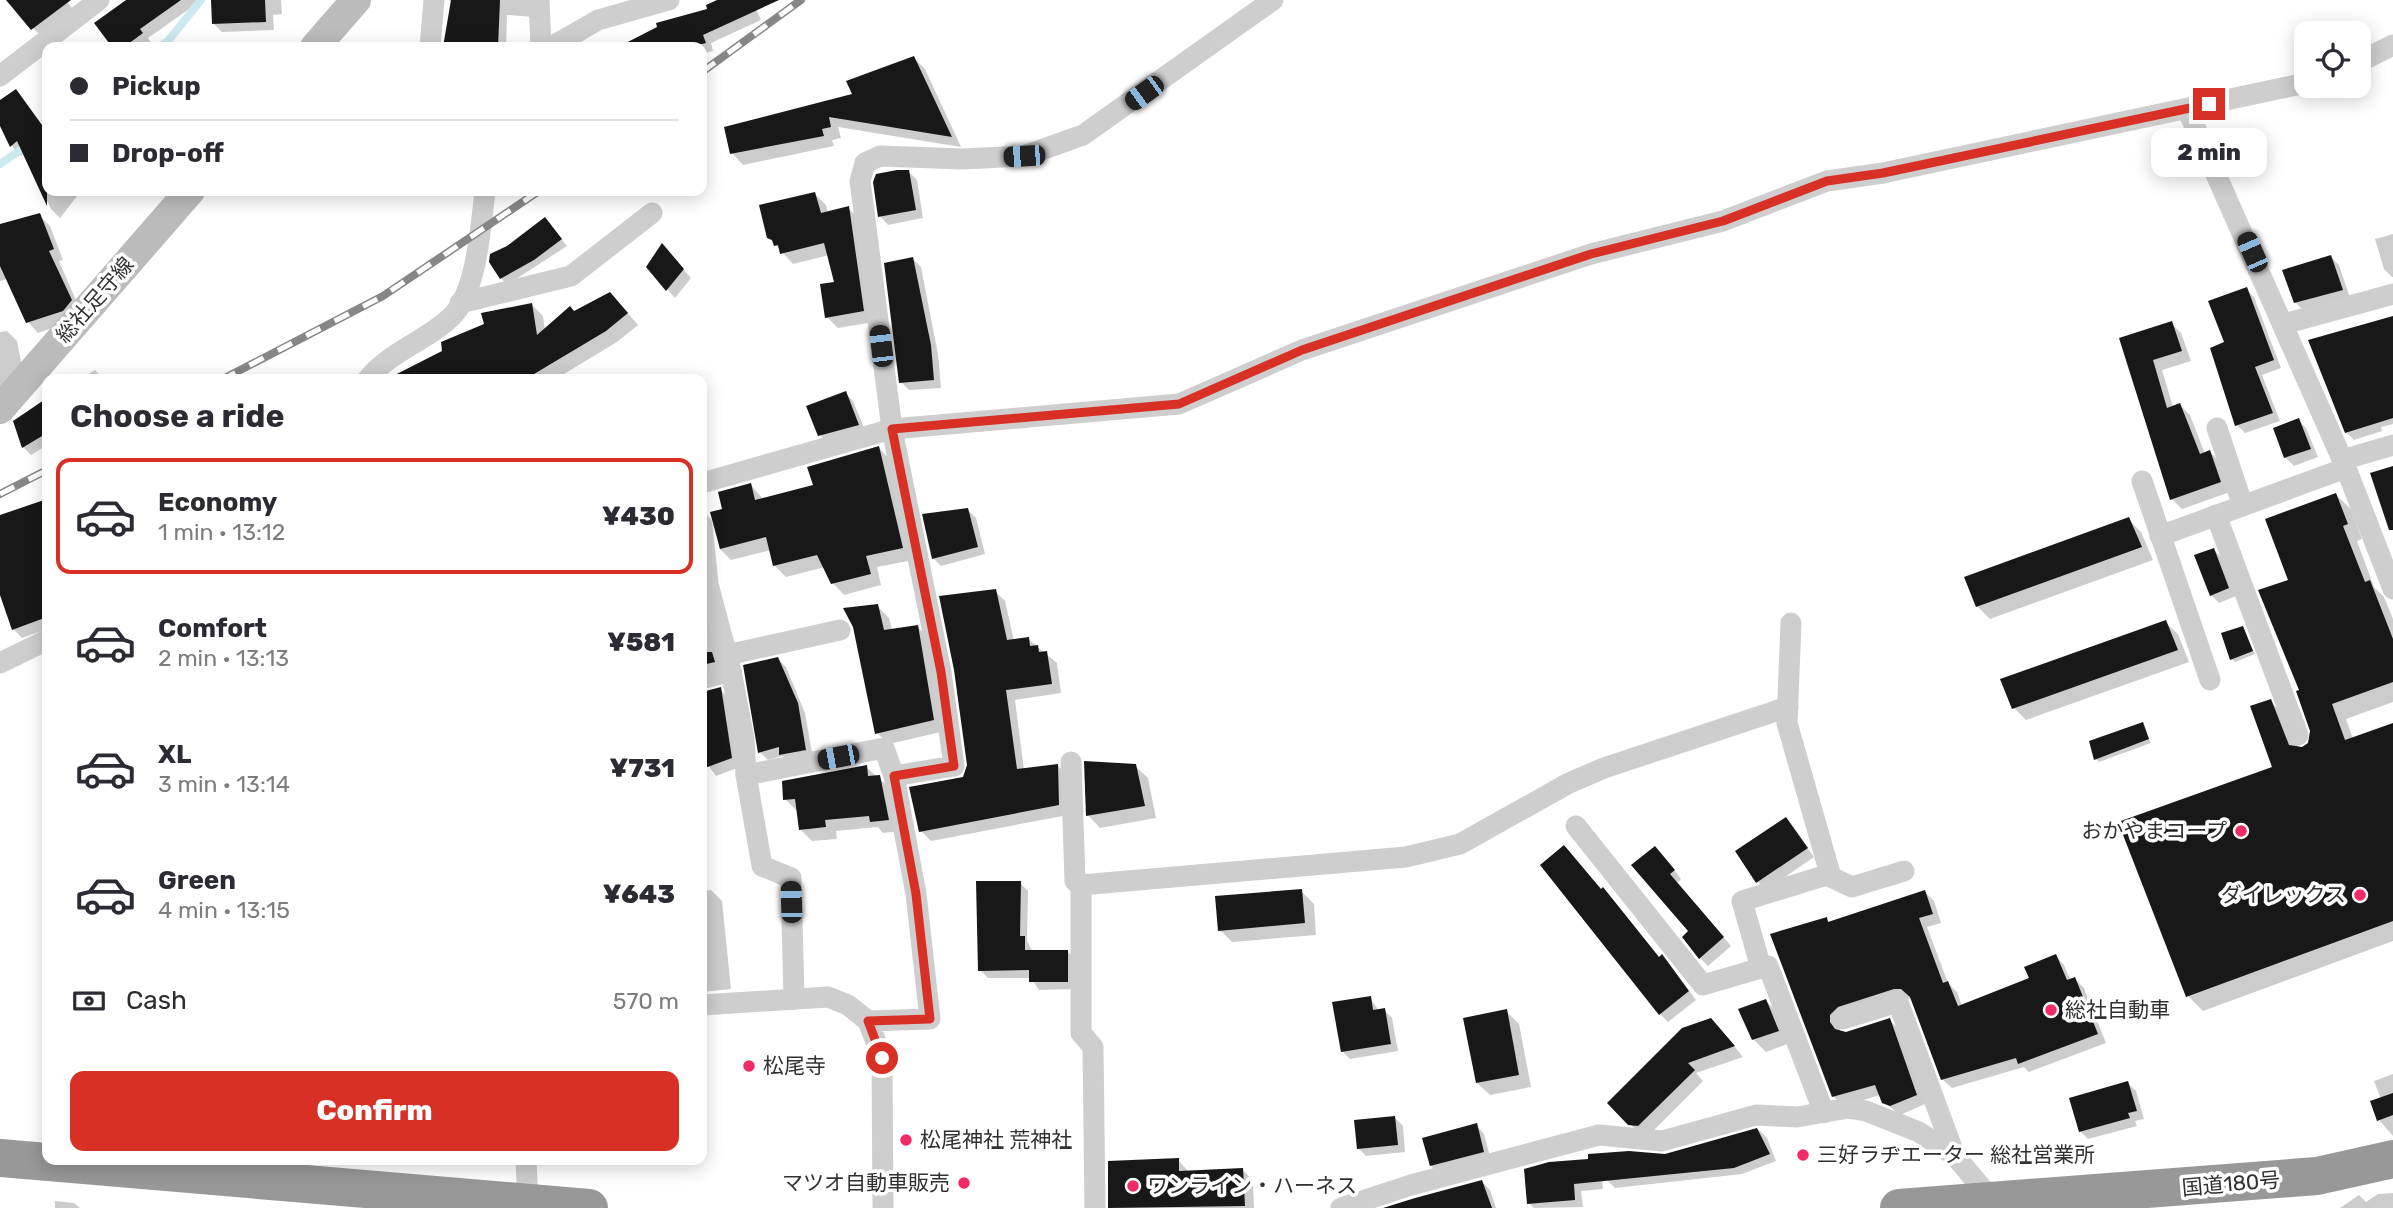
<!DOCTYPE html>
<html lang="en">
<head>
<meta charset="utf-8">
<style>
  :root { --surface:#fff; --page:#f2f2f3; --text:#2b2b33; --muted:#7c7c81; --line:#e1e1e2; --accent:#d93025 }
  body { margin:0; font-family:Rubik,"Noto Sans JP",sans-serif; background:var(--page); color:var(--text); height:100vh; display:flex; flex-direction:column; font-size:26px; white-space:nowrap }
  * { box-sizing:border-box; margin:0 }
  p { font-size:23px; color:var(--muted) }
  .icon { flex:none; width:38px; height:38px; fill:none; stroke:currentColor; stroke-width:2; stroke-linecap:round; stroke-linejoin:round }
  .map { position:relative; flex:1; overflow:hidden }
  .drawer { position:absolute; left:42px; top:374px; width:665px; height:791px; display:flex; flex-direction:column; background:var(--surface); border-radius:14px; box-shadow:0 4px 18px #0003 }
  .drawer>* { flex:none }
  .hud { position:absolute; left:42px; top:42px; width:665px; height:154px; border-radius:14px; box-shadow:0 4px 18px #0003; display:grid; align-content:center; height:154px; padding:0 28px; background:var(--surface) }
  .tools { position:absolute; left:2294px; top:21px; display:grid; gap:14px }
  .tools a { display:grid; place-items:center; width:77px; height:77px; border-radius:14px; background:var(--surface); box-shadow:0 4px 18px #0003; font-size:35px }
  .end { position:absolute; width:32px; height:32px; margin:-16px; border:9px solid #d93025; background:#fff; box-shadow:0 0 0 4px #fff }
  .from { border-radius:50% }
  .bubble { position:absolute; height:49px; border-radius:14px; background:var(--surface); box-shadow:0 4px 18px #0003; font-size:23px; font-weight:800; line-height:49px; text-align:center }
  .car { position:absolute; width:21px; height:42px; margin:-21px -10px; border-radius:9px; box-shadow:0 0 5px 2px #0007; background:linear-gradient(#222 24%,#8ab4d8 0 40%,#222 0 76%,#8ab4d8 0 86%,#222 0) }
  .hud b { display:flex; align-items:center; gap:24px; height:66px; font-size:26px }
  .hud b+b { border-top:2px solid var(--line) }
  .hud i { width:18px; height:18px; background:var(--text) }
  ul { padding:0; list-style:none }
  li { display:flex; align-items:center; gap:21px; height:116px; margin:0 14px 10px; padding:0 14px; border:4px solid transparent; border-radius:14px }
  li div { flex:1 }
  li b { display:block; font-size:26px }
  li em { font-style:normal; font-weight:800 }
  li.selected { border-color:var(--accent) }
  li>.icon { width:63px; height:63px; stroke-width:1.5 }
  h2 { padding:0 28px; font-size:32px; line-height:84px }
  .pay { display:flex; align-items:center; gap:18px; height:77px; padding:0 28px; font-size:26px }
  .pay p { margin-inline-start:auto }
  .cta { display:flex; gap:14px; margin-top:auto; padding:14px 28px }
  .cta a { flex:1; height:80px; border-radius:14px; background:var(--accent); color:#fff; font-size:28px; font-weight:800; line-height:80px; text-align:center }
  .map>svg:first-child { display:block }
  .shadow { fill:#0003 }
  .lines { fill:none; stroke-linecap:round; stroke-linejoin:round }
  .stream { stroke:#cbe9ef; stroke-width:8 }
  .building { fill:#181818 }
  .street { stroke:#cecece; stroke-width:21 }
  .secondary { stroke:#bbb; stroke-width:30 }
  .highway { stroke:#989898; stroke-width:38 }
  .rail-casing { stroke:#868686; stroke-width:8 }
  .rail { stroke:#fff; stroke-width:5; stroke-dasharray:16; stroke-linecap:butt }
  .route { stroke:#d93025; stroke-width:9 }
  .poi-dot { fill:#f12b66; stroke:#fff; stroke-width:2.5 }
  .labels { text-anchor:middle; stroke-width:7; stroke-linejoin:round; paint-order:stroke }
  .street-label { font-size:21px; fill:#313131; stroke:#fff }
  .poi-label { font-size:21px; fill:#313131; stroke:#fff; text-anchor:start }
</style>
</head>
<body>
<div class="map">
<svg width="2393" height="1208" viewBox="0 0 2393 1208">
  <rect width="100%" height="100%" fill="#fff"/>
  <g class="shadow">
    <path d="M19 0H66L74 11 41 36 33 28Z"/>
    <path d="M129 0H202L148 38 151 43 144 47H115L97 23Z"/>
    <path d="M212 0H281L282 14 273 15 274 30 222 32 213 23Z"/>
    <path d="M449 0H538L534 17 507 15 506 47H444L452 3Z"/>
    <path d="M721 0H752L761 20 711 43 713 51 702 54V47H621L659 27 710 10Z"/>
    <path d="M914 58 925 69 961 147 838 127 841 138 832 140 834 146 743 165 732 153 854 95Z"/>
    <path d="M15 91 47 131V191H81L60 218 51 209 24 153 21 156 12 146 0 122V102Z"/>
    <path d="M909 172 917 180 923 218 888 225 880 216Z"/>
    <path d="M815 194 826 205 828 213 848 208 859 219 874 322 838 328 827 317 836 283 829 255 793 264 768 237Z"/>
    <path d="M39 215 50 226 63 260 59 261 81 312 73 321 38 333 28 322 7 279 0 281V225Z"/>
    <path d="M551 226 567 246 507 285 501 278Z"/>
    <path d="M2393 234V277H2392L2384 269 2375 239Z"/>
    <path d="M669 253 691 278 675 298 648 267Z"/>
    <path d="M2331 257 2339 265 2350 298 2303 310 2295 302Z"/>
    <path d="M913 259 921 267 938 354 941 388 909 390 901 382Z"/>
    <path d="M2246 289 2254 297 2281 368 2262 375 2280 421 2245 433 2237 425 2226 344Z"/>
    <path d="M532 305 543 316 545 331 575 313 621 305 638 325 617 342 554 380H388Z"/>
    <path d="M2393 317V424L2381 427 2382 431 2354 440 2346 432Z"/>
    <path d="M2171 323 2181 333 2191 361 2162 370 2173 407 2180 405 2190 415 2205 454 2210 452 2220 462 2230 492 2182 509 2172 499 2121 339Z"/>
    <path d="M7 331 17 341 24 377 0 387V332Z"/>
    <path d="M95 370 104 380H79Z"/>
    <path d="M590 377 593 380H575Z"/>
    <path d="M845 393 853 401 866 433 828 443 820 435Z"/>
    <path d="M47 400V445L31 455 23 447 17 419Z"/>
    <path d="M2298 420 2306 428 2318 457 2294 466 2286 458 2275 429Z"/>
    <path d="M879 448 890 460 913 560 877 567 881 585 844 595 833 583 825 567 786 577 774 565 771 550 731 560 719 548 717 523 725 510 751 485 763 499 816 486Z"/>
    <path d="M2336 495 2351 509 2362 539 2357 541 2374 587 2384 597 2393 619V702L2346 719 2353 739 2393 725V941L2203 1011 2188 996 2121 824 2274 768 2270 701 2285 716 2299 748 2304 749 2313 737 2301 691 2290 581Z"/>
    <path d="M47 503V629L22 638 13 629 0 590V517Z"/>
    <path d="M968 510 976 518 985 554 941 566 933 558Z"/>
    <path d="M2129 520 2141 532 2153 560 1990 619 1977 606Z"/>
    <path d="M2214 550 2222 558 2236 596 2219 603 2211 595Z"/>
    <path d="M995 591 1005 601 1014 641 1028 639 1057 663 1061 693 1015 700 1024 770 1057 765 1067 775 1068 815 931 841 921 831 964 778 969 765Z"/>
    <path d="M702 594 723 671 702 679Z"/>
    <path d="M877 606 889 618 892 630 918 627 929 639 945 731 889 744 877 733Z"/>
    <path d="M2165 622 2178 634 2189 662 2026 720 2014 708Z"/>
    <path d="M2243 628 2255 654 2235 662 2232 659Z"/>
    <path d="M778 659 786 667 805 713 813 758 789 762 783 756 768 760 760 752Z"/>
    <path d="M720 689 729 699 740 767 716 776 702 757V693Z"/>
    <path d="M2142 724 2151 743 2099 762 2096 759Z"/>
    <path d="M1135 766 1148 778 1156 818 1100 828 1088 815Z"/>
    <path d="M866 767 891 789 900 831 883 833 878 827 836 831 837 839 812 841 800 829 797 811 785 799Z"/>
    <path d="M1786 819 1814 857 1766 890 1758 882Z"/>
    <path d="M1663 856 1681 879 1677 883 1731 946 1708 966 1700 958Z"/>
    <path d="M1020 883 1028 891 1027 941 1033 952 1067 951 1075 959V989L1039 990 1031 978H988L980 970Z"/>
    <path d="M711 890 722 901 731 989 702 992V891Z"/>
    <path d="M1301 891 1314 904 1316 935 1232 942 1220 930Z"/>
    <path d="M1925 892 1934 901 1941 923 1927 927 1948 983 1957 992 1962 1006 2031 979 2056 956 2064 965 2071 981 2075 979 2084 988 2106 1043 2029 1072 2024 1067 1952 1088 1942 1079 1911 999 1904 998 1842 1018 1839 1034 1889 1020 1899 1029 1925 1104 1900 1115 1884 1102 1880 1095 1843 1106 1834 1097 1773 935 1826 919 1830 923Z"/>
    <path d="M1660 958 1669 964 1696 1000 1668 1022 1660 1014Z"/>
    <path d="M1370 998 1379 1011 1384 1010 1392 1018 1398 1051 1350 1059 1342 1051Z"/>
    <path d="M1766 1001 1778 1013 1790 1043 1766 1052 1753 1039Z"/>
    <path d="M1506 1011 1519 1024 1531 1087 1490 1095 1477 1083Z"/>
    <path d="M1721 1030 1743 1057 1696 1073 1703 1081 1649 1135 1640 1134 1609 1103Z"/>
    <path d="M2393 1074V1136L2379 1120 2381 1099 2374 1081Z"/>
    <path d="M2128 1083 2136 1091 2144 1119 2135 1121 2137 1126 2088 1139 2080 1131Z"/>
    <path d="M1395 1118 1403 1126 1405 1152 1366 1156 1358 1148Z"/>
    <path d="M1476 1125 1484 1134 1491 1160 1439 1174 1431 1166Z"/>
    <path d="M1759 1130 1767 1138 1776 1161 1742 1174 1615 1188 1607 1180 1665 1156Z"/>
    <path d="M1178 1160 1189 1172 1243 1170 1253 1181 1254 1208H1110Z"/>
    <path d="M1601 1168 1603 1189 1581 1191 1583 1207 1534 1208 1528 1202Z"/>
    <path d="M1482 1182 1490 1190 1496 1208H1403Z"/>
    <path d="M2393 1193V1208H2340L2359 1195 2366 1202 2378 1194Z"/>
    <path d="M55 1201 74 1203 80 1208H55Z"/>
  </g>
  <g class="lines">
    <g class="stream">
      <path d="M159 47 168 41 201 0"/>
      <path d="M0 164 29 144"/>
    </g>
  </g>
  <g class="building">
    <path d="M6 0H71L31 30Z"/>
    <path d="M126 0H181L140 29 143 33 124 47H112L94 23Z"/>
    <path d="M211 0H265L266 22 212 24Z"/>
    <path d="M451 0H500L498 47H443Z"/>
    <path d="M717 0H779L703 35 706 43 689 47H618L657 27 656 23 707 9 706 5Z"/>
    <path d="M914 56 952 137 829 117 831 127 822 129 824 136 730 154 724 127 852 94 846 81Z"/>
    <path d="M16 89 47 132V206L17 141 10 147 0 126V100Z"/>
    <path d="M897 170H909L916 210 878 217 873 182 876 174Z"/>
    <path d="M815 192 821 213 849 206 864 311 825 318 820 284 834 282 824 243 780 254 778 245 774 246 772 240 767 238 759 205Z"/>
    <path d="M40 213 54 249 49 251 72 300 63 311 26 323 0 266V224Z"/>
    <path d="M545 217 562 239 534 260 500 279 489 262 490 254 507 246Z"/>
    <path d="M662 243 684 269 666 291 646 267Z"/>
    <path d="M2331 255 2343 290 2294 303 2282 270Z"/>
    <path d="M913 257 931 345 934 380 899 383 884 263Z"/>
    <path d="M2247 287 2274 360 2255 367 2273 413 2235 426 2210 348 2224 342 2208 301Z"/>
    <path d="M610 292 628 313 606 331 524 380H385L442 351 441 342 484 324 481 313 532 303 537 335 570 306 574 311Z"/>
    <path d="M2393 316V418L2345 433 2308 340Z"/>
    <path d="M2172 321 2182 351 2153 360 2167 408 2180 403 2200 454 2210 450 2221 482 2170 500 2119 338Z"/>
    <path d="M846 391 859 425 818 436 806 406Z"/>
    <path d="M47 398V433L22 448 13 421Z"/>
    <path d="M2299 418 2311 449 2284 458 2273 428Z"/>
    <path d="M879 446 903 548 866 556 871 574 831 584 817 555 773 566 766 537 720 549 710 512 722 509 718 492 751 483 755 500 813 485 807 467Z"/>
    <path d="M2393 466V530H2389L2370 473Z"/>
    <path d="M2336 493 2348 524 2343 526 2365 582 2370 580 2393 639V682L2332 704 2345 740 2393 723V921L2186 997 2118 822 2272 767 2250 706 2271 699 2289 745 2302 747 2308 743 2310 731 2296 691 2299 690 2258 590 2288 580 2265 519Z"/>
    <path d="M47 499V617L12 630 0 595V515Z"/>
    <path d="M968 508 978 547 932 559 922 514Z"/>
    <path d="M2129 517 2142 547 1976 607 1964 577Z"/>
    <path d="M2214 548 2229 588 2210 596 2194 555Z"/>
    <path d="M996 589 1007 640 1029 637 1030 646 1038 645 1039 652 1047 651 1052 684 1006 690 1017 769 1058 764 1059 805 919 832 909 787 963 777 967 765 954 670 939 596Z"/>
    <path d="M878 604 884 630 918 625 934 720 875 734 853 627 843 608Z"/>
    <path d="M2166 620 2178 650 2012 709 2000 679Z"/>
    <path d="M2243 626 2253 651 2230 660 2221 633Z"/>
    <path d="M702 652H712L715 662 702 665Z"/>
    <path d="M778 657 798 703 806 750 779 755V747L758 753 743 665Z"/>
    <path d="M721 687 732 758 702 769V692Z"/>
    <path d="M2143 722 2149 739 2094 760 2089 741Z"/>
    <path d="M1084 761 1136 764 1145 806 1086 816Z"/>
    <path d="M867 765 868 776 880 775 889 820 870 822 869 816 825 820 826 827 799 830 795 799 783 800 782 781Z"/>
    <path d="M1786 817 1808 848 1756 883 1735 851Z"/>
    <path d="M1564 845 1601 889 1603 887 1659 957 1662 954 1689 991 1659 1015 1540 865Z"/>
    <path d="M1655 846 1675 870 1670 874 1724 937 1699 959 1682 937 1688 931 1631 865Z"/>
    <path d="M976 881H1021L1020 936H1025V950H1068V982H1029V970L978 971Z"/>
    <path d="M1302 889 1305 923 1218 931 1215 896Z"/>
    <path d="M1925 890 1933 914 1919 918 1943 983 1948 981 1958 1006 2029 978 2024 967 2056 954 2067 980 2075 977 2098 1034 2018 1064 2016 1058 1941 1080 1910 997 1901 989H1894L1838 1007 1830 1015V1022L1835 1029 1846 1032 1890 1018 1917 1095 1890 1106 1882 1103 1875 1085 1832 1097 1770 934 1827 917 1828 922Z"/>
    <path d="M1371 996 1373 1010 1385 1008 1391 1044 1341 1052 1332 1002Z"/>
    <path d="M1766 999 1779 1031 1752 1040 1738 1009Z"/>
    <path d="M1507 1009 1519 1075 1476 1083 1463 1018Z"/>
    <path d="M1711 1018 1735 1046 1688 1063 1695 1070 1638 1126 1628 1125 1607 1103 1682 1028Z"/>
    <path d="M2128 1081 2137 1111 2128 1113 2130 1118 2079 1132 2069 1098Z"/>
    <path d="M2393 1093V1115L2377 1121 2370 1101Z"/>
    <path d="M1395 1116 1398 1145 1357 1149 1354 1120Z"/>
    <path d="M1477 1123 1484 1152 1430 1166 1422 1138Z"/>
    <path d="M1757 1128 1770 1154 1734 1168 1574 1184 1575 1200 1527 1204 1524 1169 1549 1162 1588 1159V1154L1629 1151 1665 1154Z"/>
    <path d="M1179 1158V1171L1243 1168 1245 1206 1108 1208V1161Z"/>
    <path d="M1482 1180 1492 1208H1383L1415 1198Z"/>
  </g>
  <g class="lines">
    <g class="street">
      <path d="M539 0 541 47"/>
      <path d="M430 47 434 0"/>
      <path d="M551 47 598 20 669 0"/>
      <path d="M2359 62 2393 45"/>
      <path d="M0 76 99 0"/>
      <path d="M2187 109 2346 468 2393 589"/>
      <path d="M460 303 571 276 652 213"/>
      <path d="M2284 324 2393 294"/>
      <path d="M367 380C391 350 429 340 453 315 477 290 481 224 485 191"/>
      <path d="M2217 428 2243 506"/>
      <path d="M2342 460 2393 445"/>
      <path d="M2142 481 2210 680"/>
      <path d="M702 483 892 429 1179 404 1302 350 1591 254 1723 221 1827 181 1883 173 2306 83"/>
      <path d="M2216 515 2298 735"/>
      <path d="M702 525 708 584 731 671 744 739 746 775 762 866 791 878 794 999"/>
      <path d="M2160 536 2346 468"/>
      <path d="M1791 623 1787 723 1831 877 1852 887 1904 871"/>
      <path d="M727 655 840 630"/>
      <path d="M0 663 47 640"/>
      <path d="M702 679 731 671"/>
      <path d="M1071 762 1075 881 1081 885"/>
      <path d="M746 775 884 748 894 776"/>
      <path d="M1576 826 1703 985 1768 966 1824 1113"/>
      <path d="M1761 968 1742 901 1830 874"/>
      <path d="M702 1005 828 997 848 1005 868 1021"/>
      <path d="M1843 1019 1898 1002 1955 1156"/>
      <path d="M526 1160 528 1203"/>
      <path d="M883 1208 882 1058 868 1021 930 1019 916 894 894 776 954 766 941 672 892 429 860 181 865 163 880 156 963 159 1024 156 1083 135 1273 0"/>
      <path d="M1095 1208 1093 1047 1081 1033V885L1406 857 1460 844 1569 783 1604 768 1788 707"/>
      <path d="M1341 1208 1411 1185 1599 1135 1662 1141 1756 1115 1797 1117 1848 1108 1866 1111 1919 1132 1955 1156 1993 1201"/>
    </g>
    <g class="secondary">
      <path d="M315 47 356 0"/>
      <path d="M0 409 190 191"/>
    </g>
    <g class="highway">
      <path d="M0 1158 589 1208"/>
      <path d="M1899 1208 2317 1176 2393 1159"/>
    </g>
    <defs>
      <g id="rail">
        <path d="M702 72 801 0"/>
        <path d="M221 380 383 296 539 191"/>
        <path d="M0 494 47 470"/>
      </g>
    </defs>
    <use href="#rail" class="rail-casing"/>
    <use href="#rail" class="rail"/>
  </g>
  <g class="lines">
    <path class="route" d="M882 1058 868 1021 930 1019 916 894 894 776 954 766 941 672 892 429 1179 404 1302 350 1591 254 1723 221 1827 181 1883 173 2209 104"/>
  </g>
  <g class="poi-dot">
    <circle cx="2241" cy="831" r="7"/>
    <circle cx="2360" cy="895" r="7"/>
    <circle cx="2051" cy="1010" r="7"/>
    <circle cx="749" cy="1066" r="7"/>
    <circle cx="906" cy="1140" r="7"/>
    <circle cx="1803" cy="1155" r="7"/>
    <circle cx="964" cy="1183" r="7"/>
    <circle cx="1133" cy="1186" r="7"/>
  </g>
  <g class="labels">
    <g class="street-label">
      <text transform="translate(95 300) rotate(-49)" y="7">総社足守線</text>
      <text transform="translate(2231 1184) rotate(-5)" y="7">国道180号</text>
    </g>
    <g class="poi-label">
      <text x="2227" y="838" text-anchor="end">おかやまコープ</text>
      <text x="2346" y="902" text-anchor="end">ダイレックス</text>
      <text x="2065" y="1017">総社自動車</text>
      <text x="763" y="1073">松尾寺</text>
      <text x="920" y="1147">松尾神社 荒神社</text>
      <text x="1817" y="1162">三好ラヂエーター 総社営業所</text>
      <text x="950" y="1190" text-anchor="end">マツオ自動車販売</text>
      <text x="1147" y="1193">ワンライン・ハーネス</text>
    </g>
  </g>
</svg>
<div class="tools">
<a><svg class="icon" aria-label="locate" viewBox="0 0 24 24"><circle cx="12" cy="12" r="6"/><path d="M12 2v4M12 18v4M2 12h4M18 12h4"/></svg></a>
</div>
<i class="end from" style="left:882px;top:1058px"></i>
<i class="end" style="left:2209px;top:104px"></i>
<div class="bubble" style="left:2151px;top:128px;width:116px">2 min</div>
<i class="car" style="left:1144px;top:93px;rotate:234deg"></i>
<i class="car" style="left:1024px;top:156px;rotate:267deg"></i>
<i class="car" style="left:2252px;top:252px;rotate:336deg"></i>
<i class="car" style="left:881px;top:346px;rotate:353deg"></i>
<i class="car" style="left:838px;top:757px;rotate:259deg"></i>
<i class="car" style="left:791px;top:902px;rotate:358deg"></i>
<div class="hud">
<b><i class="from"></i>Pickup</b>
<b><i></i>Drop-off</b>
</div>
<section class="drawer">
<h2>Choose a ride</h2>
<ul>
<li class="selected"><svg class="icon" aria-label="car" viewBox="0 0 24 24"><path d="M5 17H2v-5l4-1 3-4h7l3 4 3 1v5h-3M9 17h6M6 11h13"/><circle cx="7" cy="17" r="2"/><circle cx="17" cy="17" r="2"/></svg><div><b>Economy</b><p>1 min · 13:12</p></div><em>¥430</em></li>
<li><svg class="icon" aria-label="car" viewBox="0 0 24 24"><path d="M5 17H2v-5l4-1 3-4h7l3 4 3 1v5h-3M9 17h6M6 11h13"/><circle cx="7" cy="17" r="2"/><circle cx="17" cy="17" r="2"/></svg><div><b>Comfort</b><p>2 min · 13:13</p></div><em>¥581</em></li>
<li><svg class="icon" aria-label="car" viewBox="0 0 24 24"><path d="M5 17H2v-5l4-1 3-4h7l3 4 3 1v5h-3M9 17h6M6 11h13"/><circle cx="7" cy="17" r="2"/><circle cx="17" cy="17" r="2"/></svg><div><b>XL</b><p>3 min · 13:14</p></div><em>¥731</em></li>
<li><svg class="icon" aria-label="car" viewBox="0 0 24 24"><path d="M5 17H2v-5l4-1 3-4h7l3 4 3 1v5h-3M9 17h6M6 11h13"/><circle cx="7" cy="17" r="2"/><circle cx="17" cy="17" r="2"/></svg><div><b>Green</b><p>4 min · 13:15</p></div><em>¥643</em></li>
</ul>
<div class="pay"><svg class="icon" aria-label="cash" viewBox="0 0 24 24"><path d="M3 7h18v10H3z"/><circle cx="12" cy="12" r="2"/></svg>Cash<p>570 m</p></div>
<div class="cta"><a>Confirm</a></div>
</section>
</div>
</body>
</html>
